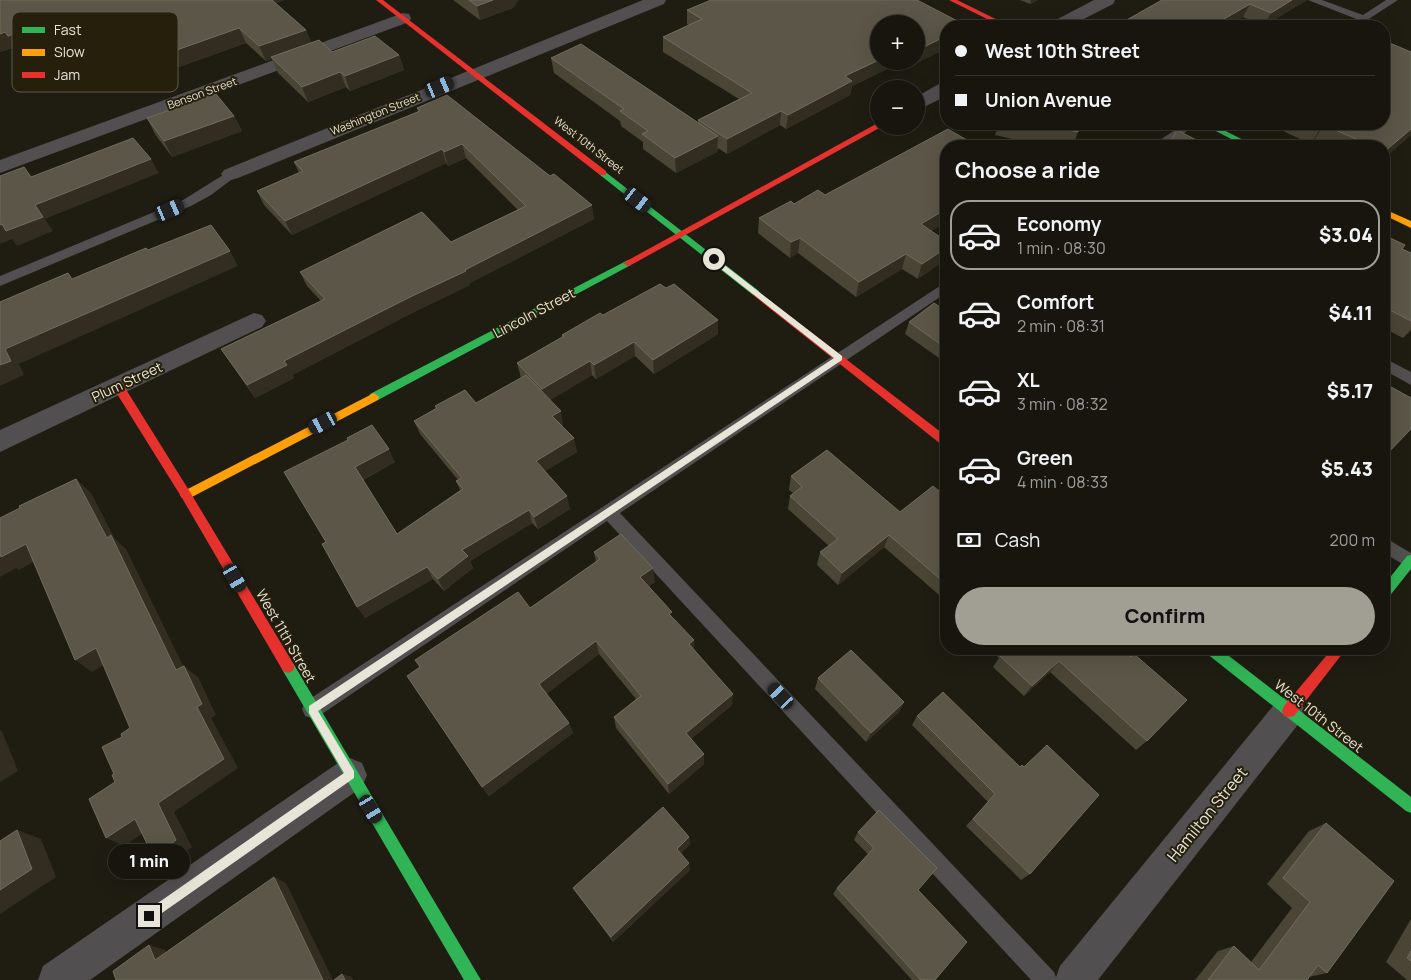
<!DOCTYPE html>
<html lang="en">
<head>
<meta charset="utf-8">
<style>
  :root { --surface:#17150e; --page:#201e17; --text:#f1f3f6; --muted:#9e9f9e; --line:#36342e; --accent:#a19e93 }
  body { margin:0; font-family:Manrope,sans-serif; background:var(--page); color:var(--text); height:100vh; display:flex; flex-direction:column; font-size:19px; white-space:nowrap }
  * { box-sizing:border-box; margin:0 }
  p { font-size:16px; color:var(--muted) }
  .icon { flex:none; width:28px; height:28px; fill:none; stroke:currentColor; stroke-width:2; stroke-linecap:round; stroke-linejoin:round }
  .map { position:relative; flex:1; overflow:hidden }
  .drawer { position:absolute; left:940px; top:140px; width:450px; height:515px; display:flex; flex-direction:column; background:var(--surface); border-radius:20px; box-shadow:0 5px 20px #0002,0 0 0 1px var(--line) }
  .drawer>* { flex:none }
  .guide { position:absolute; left:940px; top:20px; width:450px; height:110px; border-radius:20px; box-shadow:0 5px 20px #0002,0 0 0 1px var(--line); display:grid; align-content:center; height:110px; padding:0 15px; background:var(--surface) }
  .buttons { position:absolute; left:870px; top:15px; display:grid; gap:10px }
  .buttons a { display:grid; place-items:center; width:55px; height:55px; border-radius:50%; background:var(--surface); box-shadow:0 5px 20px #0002,0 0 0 1px var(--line); font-size:25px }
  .end { position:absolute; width:22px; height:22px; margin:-11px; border:6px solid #e7e4d8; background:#111; box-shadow:0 0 0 2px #111 }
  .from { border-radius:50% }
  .bubble { position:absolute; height:35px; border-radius:18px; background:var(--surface); box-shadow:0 5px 20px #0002,0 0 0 1px var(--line); font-size:16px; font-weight:800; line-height:35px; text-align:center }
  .car { position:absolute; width:15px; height:30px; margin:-15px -8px; border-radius:6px; box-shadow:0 0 4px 1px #0007; background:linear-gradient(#222 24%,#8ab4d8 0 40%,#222 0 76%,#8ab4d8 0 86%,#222 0) }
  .guide b { display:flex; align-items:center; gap:18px; height:48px; font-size:19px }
  .guide b+b { border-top:1px solid var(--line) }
  .guide i { width:12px; height:12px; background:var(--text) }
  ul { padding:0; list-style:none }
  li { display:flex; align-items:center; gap:15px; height:70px; margin:0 10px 8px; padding:0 5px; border:2px solid transparent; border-radius:20px }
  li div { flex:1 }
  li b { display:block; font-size:19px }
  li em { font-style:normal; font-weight:800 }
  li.selected { border-color:var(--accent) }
  li>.icon { width:45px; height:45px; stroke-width:1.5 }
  h2 { padding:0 15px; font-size:22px; line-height:60px }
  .pay { display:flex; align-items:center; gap:12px; height:55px; padding:0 15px; font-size:19px }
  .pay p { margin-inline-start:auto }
  .primary-button { display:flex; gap:10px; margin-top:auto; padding:10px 15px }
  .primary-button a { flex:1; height:58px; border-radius:30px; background:var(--accent); color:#111; font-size:20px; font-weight:800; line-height:58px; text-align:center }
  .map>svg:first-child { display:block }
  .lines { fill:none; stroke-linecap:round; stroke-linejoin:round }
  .lane { fill:#514f4f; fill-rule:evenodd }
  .street { fill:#514f4f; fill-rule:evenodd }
  .fast { fill:#30b455; fill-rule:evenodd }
  .slow { fill:#ff9f0a; fill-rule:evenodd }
  .jam { fill:#e5322d; fill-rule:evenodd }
  .wall { fill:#4a4535 }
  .shaded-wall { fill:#322d20 }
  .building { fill:#5b5647; stroke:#716c5e }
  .route { fill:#e7e4d8 }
  .labels { text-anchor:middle; stroke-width:4; stroke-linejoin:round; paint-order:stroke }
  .far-street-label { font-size:11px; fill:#e7e4d8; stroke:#251f0c }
  .street-label { font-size:14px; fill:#e7e4d8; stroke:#251f0c }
  .near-street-label { font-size:16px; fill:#e7e4d8; stroke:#251f0c }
  .key { fill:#251f0c; stroke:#5f5a49; stroke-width:1 }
  .key-label { font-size:14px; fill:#e7e4d8 }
</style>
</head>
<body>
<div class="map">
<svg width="1411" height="980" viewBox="0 0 1411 980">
  <rect width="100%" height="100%" fill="#1f1c12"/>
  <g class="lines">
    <g class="lane">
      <path d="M1308 0H1322L1363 15 1386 0H1398L1364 22Z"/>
      <path d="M1184 124H1197L1165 146H1151Z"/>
      <path d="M231 170 235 171 237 174 235 177 211 195 191 206 0 286V276L183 200Z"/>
      <path d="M946 282V293L620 513 1054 972 1057 980H1031L607 521 319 716 312 718 305 716 302 709 305 702Z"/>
      <path d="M1384 358 1411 372V385L1384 370Z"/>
      <path d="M1384 537 1411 553V569L1384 553Z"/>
    </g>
    <g class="street">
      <path d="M643 0H666L664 4 238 178 231 180 224 178 221 174 224 170Z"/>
      <path d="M1094 0H1115L1113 4 1070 26H1049L1052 22Z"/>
      <path d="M403 13 409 14 411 18 409 22 0 173V160Z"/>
      <path d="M946 83V96L916 111V97L939 84Z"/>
      <path d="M254 313 262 315 266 321 262 327 0 452V430Z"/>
      <path d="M1289 695 1300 700 1305 711 1300 722 1098 980H1055L1060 966 1278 700Z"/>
      <path d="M350 758 362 763 367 775 362 787 90 980H38L43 966 338 763Z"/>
    </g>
    <g class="fast">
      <path d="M1202 124H1212L1255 146H1245Z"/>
      <path d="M603 170 759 291V295H753L600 175 599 173Z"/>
      <path d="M628 260 631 261V265L378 400H370L369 397 370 394Z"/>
      <path d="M1411 555V569L1388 598 1384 599V585L1407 556Z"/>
      <path d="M1204 649H1220L1411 797V813L1406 811 1206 653Z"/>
      <path d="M288 661 293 663 481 980H464L283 671 282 667 283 663Z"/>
    </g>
    <g class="slow">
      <path d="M1384 209 1411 221V228L1384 215Z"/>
      <path d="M374 393 379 397 378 400 190 498H182L180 495 182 492Z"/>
    </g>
    <g class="jam">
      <path d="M376 0H383L606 171V175H600Z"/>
      <path d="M949 0H957L1010 26H1001Z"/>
      <path d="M876 124 883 126 631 265 628 266 623 263Z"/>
      <path d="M756 290 946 436V446L942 445 753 295V291Z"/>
      <path d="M118 382 122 383 190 492 293 663 294 667 293 671 288 673 283 671 182 498 114 389 113 386Z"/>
      <path d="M1332 649H1346L1294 716 1289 717 1284 716 1282 711 1284 706Z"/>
    </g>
  </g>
  <g class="wall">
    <path d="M0 0H284L275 3 306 30 311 43 332 52 399 55 404 70 350 91 346 87 308 102 278 73 272 59 266 61 246 43 126 86 79 30 18 51 15 47 0 52Z"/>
    <path d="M453 0H518L513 8 480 20Z"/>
    <path d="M1020 0H1038L1030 4Z"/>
    <path d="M1162 0H1307L1264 26 1243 17 1228 26H1116Z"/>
    <path d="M687 10 967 26 915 64 910 61H916V24L879 61H904L852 86 850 95 786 129 780 125 727 154 718 148 717 152 676 173 643 149V142L621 126 620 121 554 73 551 58 698 123V120L739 99 663 52V37L689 25 687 24Z"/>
    <path d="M1411 52V135L1384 158V146H1323L1313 142 1311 144 1283 131 1288 124H1384Z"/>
    <path d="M417 108 594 219 470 283V285L414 312 292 375 294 378 255 398 221 349 321 301 307 286 300 272 451 242 518 210 466 158 448 166 446 163 292 235 264 205 257 191 299 173 294 162 418 112Z"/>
    <path d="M234 116 242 131 172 157 155 134 147 118Z"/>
    <path d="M999 124H1085L1084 127 1080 126 1073 146H1044L995 135Z"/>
    <path d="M946 146V222L931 231 918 279 902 269 856 297 798 253 790 258 758 233 759 218 794 204 825 195Z"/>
    <path d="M1384 235 1403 249 1411 253V330L1403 338 1384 328Z"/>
    <path d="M666 288 718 320V334L654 374 635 356 596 379 592 375 550 400 563 425 562 426 577 452 545 471 570 509 538 529 532 523 470 561 473 568 444 591 433 579 365 618 326 542 284 472 395 462 363 480 397 534 460 490 456 481 458 480 420 434 414 421 436 409 435 406 476 403 521 378 517 363 562 337V335L603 315Z"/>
    <path d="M946 311V363L905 334 909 322Z"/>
    <path d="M791 476 900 512 946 497V601L884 547 838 585 817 565 820 552 829 546 788 509 790 496 793 493 789 490Z"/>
    <path d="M594 552 655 582 649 586 672 617 732 705 691 739 704 754V764L669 794 616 728 614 717 636 699 599 654 546 694 569 723 573 733 489 796 482 787 530 608 596 562Z"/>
    <path d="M990 649H1122L1147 741 1136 750 1050 672 1024 696 993 667 999 658Z"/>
    <path d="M818 678 904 702 899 712 866 742 815 689Z"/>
    <path d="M917 716 1020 767 1030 874 1021 880 966 826 988 802 912 725Z"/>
    <path d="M1326 823 1327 973 1309 977 1307 980H1195L1218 951 1234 946 1251 962 1292 908 1267 884 1309 831Z"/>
    <path d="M858 832 918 890 935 980H912L833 894 837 888 868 854 854 840Z"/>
    <path d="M689 837 690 844 681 853 690 870 613 942 573 888Z"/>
    <path d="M1411 919V980H1407L1386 962Z"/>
  </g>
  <g class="shaded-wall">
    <path d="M265 0H284L267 5Z"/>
    <path d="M493 0H518L513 8 480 20 477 6Z"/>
    <path d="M1031 0H1038L1030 4Z"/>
    <path d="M1292 0H1307L1264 26 1271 13Z"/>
    <path d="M1250 4 1243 17 1228 26H1212Z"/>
    <path d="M71 16 79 30 18 51 8 36Z"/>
    <path d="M239 28 246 43 126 86 117 71Z"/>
    <path d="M306 30 312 44 271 57 272 59 266 61 259 46Z"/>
    <path d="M5 32 15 47 0 52V34Z"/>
    <path d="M946 36V49L915 64V61H916L918 50Z"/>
    <path d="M399 55 404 70 350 91 345 76Z"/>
    <path d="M879 60V61H904L852 86 850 95 786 129 788 115 845 76Z"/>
    <path d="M340 72 346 87 308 102 302 87Z"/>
    <path d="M781 111 780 125 727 154V139Z"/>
    <path d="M234 116 242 131 172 157 164 141Z"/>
    <path d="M1324 125 1313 142 1311 144 1321 127Z"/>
    <path d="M1411 129V135L1384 158V152Z"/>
    <path d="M718 136 717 152 676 173 675 158Z"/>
    <path d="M462 144 466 158 448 166 444 152Z"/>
    <path d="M442 149 446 163 292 235 285 221Z"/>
    <path d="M151 159 159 173 45 219 53 231 17 246 12 239 0 244V225L35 205Z"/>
    <path d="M592 205 594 219 470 283V285L414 312 292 375 294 378 255 398 247 385 284 361Z"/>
    <path d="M946 209V222L917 240 921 224Z"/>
    <path d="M800 238 798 253 790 258 791 242Z"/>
    <path d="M946 248V260L918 279 922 264Z"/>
    <path d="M230 251 238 266 19 364 24 375 0 386V365L5 349Z"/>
    <path d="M906 254 902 269 856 297 859 282Z"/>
    <path d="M718 320V334L654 374 653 360Z"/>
    <path d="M634 342 635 356 596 379 594 365Z"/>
    <path d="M590 361 592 375 545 403 542 389Z"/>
    <path d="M561 411 563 425 555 430 552 416Z"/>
    <path d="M574 438 577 452 539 475 536 461Z"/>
    <path d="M389 449 395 462 362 480 355 467Z"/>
    <path d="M76 479 91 493 115 539 126 549 191 682 176 670Z"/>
    <path d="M567 496 570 509 538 529 534 517Z"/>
    <path d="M529 510 532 523 470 561 473 568 444 591 438 579 462 550Z"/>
    <path d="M889 535 884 547 838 585 842 573Z"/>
    <path d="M26 544 43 557 19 570 16 568 0 577V554Z"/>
    <path d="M427 567 433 579 365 618 357 607Z"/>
    <path d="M653 568 655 582 642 591 640 577Z"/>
    <path d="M694 640V653L689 644Z"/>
    <path d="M596 641 599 654 544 696 539 684Z"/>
    <path d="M96 648 112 660 92 672 75 660Z"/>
    <path d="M1059 661 1050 672 1024 696 1032 686Z"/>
    <path d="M184 666 198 677 216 715 211 718 238 768 174 812 192 847 170 863 153 856 158 803 197 707Z"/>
    <path d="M733 694 732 705 686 743V733Z"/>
    <path d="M904 702 899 712 866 742 871 733Z"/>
    <path d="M569 723 573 733 489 796 482 787Z"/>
    <path d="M0 730 2 731 18 771 0 782Z"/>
    <path d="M704 754V764L669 794 668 784Z"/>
    <path d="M135 819 152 827 124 846 106 838Z"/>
    <path d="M17 830 41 839 56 877 0 914V890Z"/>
    <path d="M689 837 690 844 678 856 677 849Z"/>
    <path d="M689 863 690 870 613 942 611 937Z"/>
    <path d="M274 877 286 883 333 980H323Z"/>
    <path d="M149 945 165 950 171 964 155 960Z"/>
    <path d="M342 974 352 977 353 980H345Z"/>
  </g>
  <g class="building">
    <path d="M0 0H272L306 30 259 46 239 28 117 71 71 16 8 36 5 32 0 34Z"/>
    <path d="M469 0H493L477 6Z"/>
    <path d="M711 0H917L967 26H946V36L918 50 916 49V24H879V60L845 76 852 81 788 115 781 111 727 139 698 120 752 93 663 37 702 19 687 10Z"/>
    <path d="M1162 0H1292L1271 13 1250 4 1212 26H1116Z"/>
    <path d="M375 36 399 55 345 76 340 72 302 87 271 57 319 40 332 52Z"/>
    <path d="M1385 41 1411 52V129L1384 152V146H1372L1324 125 1321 127 1314 124H1384V43Z"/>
    <path d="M581 44 718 136 675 158 642 134 648 131 620 111 624 109 551 58Z"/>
    <path d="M216 94 234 116 164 141 147 118Z"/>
    <path d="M447 95 550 176 554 174 592 205 465 270 466 271 408 298 284 361 287 365 247 385 221 349 325 299 300 272 422 212 451 242 526 206 462 144 444 152 442 149 285 221 257 191 303 171 294 162 420 111 417 108Z"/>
    <path d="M1039 124H1080L1078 132Z"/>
    <path d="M948 129 977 146H946V209L921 224 946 241V248L922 264 906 254 859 282 800 238 791 242 759 218 791 201 794 204 818 190 825 195Z"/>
    <path d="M1177 130 1208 146H1168Z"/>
    <path d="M133 138 151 159 35 205 43 217 6 231 2 224 0 225V176L24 167 31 177Z"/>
    <path d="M211 225 230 251 5 349 11 361 0 365V302L68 273 72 279 146 248 148 250Z"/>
    <path d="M1384 235 1405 245 1402 249 1411 253V321L1384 307V285L1389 281 1384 278Z"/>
    <path d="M660 284 666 288 674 284 718 320 653 360 634 342 594 365 590 361 542 389 517 363 564 336 562 335 600 313 603 315Z"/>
    <path d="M934 303 946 311V348L909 322Z"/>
    <path d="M526 375 561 411 552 416 574 438 536 461 567 496 534 517 529 510 462 550 468 556 438 579 427 567 357 607 322 544 326 542 284 472 348 440 347 438 372 425 389 449 355 467 397 534 463 489 456 481 462 478 414 421 437 408 435 406 465 390 476 403Z"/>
    <path d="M1384 383 1411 398V429L1384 457Z"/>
    <path d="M827 450 900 512 933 486 946 497V584L889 535 842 573 820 552 838 539 790 496 802 487 791 476Z"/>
    <path d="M76 479 107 538 111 535 176 670 184 666 202 704 197 707 224 759 158 803 176 840 153 856 135 819 106 838 89 799 115 782 112 775 114 774 102 747 122 737 121 734 130 728 96 648 75 660 26 544 1 557 0 554V518L20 508 19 506Z"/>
    <path d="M621 534 653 568 640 577 672 612 669 614 694 640 689 644 733 694 686 733 704 754 668 784 614 717 641 696 596 641 539 684 569 723 482 787 407 676 420 667 415 660 518 592 530 608 600 559 594 552Z"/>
    <path d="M1009 649H1122L1131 657 1134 654 1187 700 1147 741 1059 661 1032 686 1000 656Z"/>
    <path d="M851 650 904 702 871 733 818 678Z"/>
    <path d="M943 692 1020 767 1022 765 1024 767 1047 745 1099 795 1030 874 973 819 995 794 917 716Z"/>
    <path d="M663 807 689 837 677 849 689 863 611 937 573 888Z"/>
    <path d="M879 810 937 868 918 890 967 942 935 980H921L837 888 874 848 858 832Z"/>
    <path d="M1326 823 1394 881 1327 973 1318 965 1307 980H1208L1234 946 1259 970 1310 902 1283 878Z"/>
    <path d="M17 830 32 869 0 890V841Z"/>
    <path d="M274 877 323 980H116L113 971 149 945 155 960Z"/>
    <path d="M1411 951V961L1407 958Z"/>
    <path d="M342 974 345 980H334Z"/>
  </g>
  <path class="route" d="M714 257 842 356V360L318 711 354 771V778L152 920 149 921 145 920 143 916 145 912 344 773 309 713V706L834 358 711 261V258Z"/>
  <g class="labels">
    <g class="far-street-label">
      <text transform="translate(202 93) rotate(-20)" y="4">Benson Street</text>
      <text transform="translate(375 114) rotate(-22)" y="4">Washington Street</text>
      <text transform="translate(589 145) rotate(38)" y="4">West 10th Street</text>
    </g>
    <g class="street-label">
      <text transform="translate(534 313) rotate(-28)" y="5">Lincoln Street</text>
      <text transform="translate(127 382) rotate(-25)" y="5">Plum Street</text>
      <text transform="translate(286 636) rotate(60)" y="5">West 11th Street</text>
      <text transform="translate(1319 716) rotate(38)" y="5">West 10th Street</text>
    </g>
    <g class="near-street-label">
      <text transform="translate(1207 814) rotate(-51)" y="6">Hamilton Street</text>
    </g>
  </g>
  <rect x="12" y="12" width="166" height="80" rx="8" class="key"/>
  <rect x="22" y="27" width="23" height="6" fill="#30b455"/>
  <rect x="22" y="49" width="23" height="7" fill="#ff9f0a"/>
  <rect x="22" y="72" width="23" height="6" fill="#e5322d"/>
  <g class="key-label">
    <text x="54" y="35">Fast</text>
    <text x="54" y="57">Slow</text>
    <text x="54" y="80">Jam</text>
  </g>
</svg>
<div class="buttons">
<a>+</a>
<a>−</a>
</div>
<i class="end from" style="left:714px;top:259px"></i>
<i class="end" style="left:149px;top:916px"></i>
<div class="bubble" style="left:108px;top:844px;width:82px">1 min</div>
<i class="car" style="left:440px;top:87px;rotate:67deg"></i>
<i class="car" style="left:638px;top:200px;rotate:128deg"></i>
<i class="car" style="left:170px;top:210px;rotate:67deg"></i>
<i class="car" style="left:323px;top:423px;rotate:242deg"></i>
<i class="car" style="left:235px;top:578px;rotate:150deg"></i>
<i class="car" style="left:781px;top:696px;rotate:317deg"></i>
<i class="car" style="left:371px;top:809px;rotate:149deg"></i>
<div class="guide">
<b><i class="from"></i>West 10th Street</b>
<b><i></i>Union Avenue</b>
</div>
<section class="drawer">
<h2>Choose a ride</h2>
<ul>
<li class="selected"><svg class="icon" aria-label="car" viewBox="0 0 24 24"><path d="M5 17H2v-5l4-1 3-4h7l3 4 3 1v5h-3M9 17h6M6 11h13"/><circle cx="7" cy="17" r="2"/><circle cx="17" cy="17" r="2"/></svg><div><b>Economy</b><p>1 min · 08:30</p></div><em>$3.04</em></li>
<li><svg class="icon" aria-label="car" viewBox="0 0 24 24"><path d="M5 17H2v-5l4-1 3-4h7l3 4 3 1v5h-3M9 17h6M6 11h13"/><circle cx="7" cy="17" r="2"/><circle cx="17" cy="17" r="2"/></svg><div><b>Comfort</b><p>2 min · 08:31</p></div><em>$4.11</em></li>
<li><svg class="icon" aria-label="car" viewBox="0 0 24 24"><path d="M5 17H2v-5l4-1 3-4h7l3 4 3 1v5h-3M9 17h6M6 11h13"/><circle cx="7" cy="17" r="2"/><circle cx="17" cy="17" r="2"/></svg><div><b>XL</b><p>3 min · 08:32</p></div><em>$5.17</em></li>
<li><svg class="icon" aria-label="car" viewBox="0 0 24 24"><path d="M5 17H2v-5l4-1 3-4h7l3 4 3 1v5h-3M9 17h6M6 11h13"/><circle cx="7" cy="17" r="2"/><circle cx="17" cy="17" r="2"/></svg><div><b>Green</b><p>4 min · 08:33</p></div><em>$5.43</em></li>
</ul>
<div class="pay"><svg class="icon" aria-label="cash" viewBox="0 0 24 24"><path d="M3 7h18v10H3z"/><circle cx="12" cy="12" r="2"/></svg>Cash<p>200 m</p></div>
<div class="primary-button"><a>Confirm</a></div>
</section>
</div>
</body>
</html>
